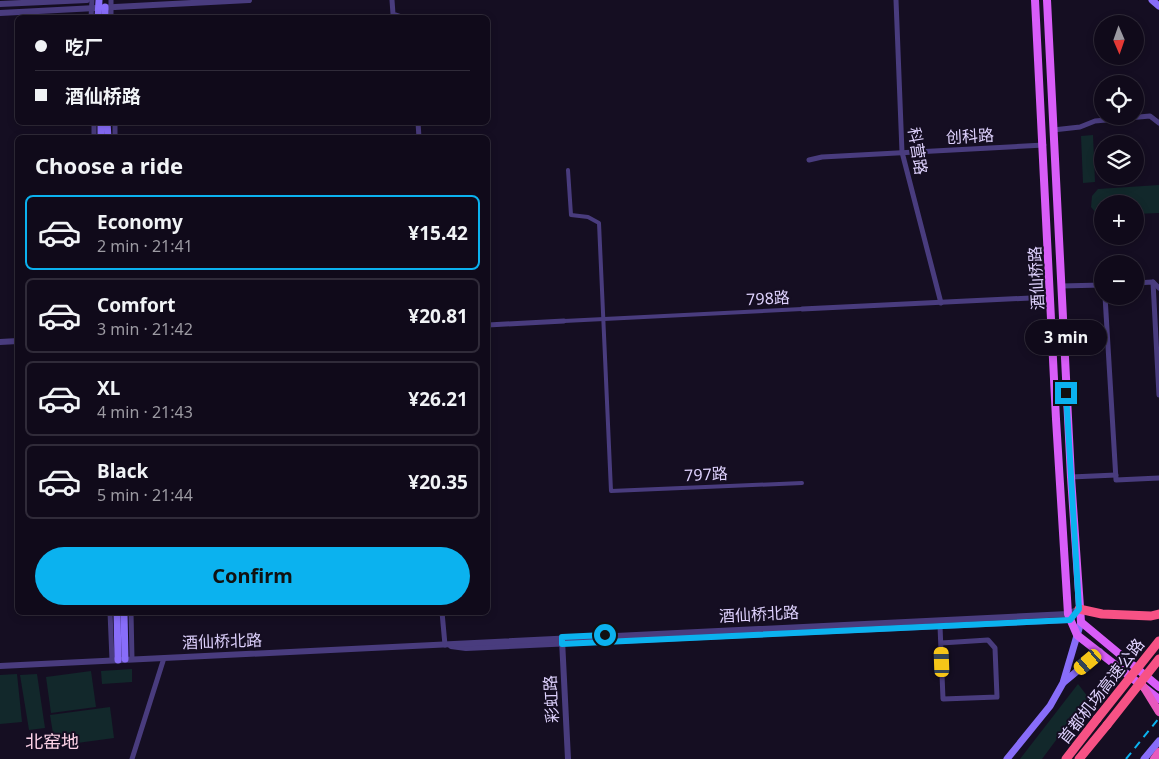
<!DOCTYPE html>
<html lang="en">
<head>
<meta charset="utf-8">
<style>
  :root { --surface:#100a1a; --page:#1e1827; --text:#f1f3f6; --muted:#9c9aa2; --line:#302b39; --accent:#0bb2ef }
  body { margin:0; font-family:"Noto Sans","Noto Sans SC",sans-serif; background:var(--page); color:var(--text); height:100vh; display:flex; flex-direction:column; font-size:19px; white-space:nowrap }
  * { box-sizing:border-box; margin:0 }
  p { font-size:16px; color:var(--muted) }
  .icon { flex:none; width:28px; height:28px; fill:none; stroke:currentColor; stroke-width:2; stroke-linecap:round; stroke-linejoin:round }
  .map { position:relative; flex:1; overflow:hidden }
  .sheet { position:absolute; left:15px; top:135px; width:475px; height:480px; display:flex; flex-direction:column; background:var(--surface); border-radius:8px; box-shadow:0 2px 8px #0003,0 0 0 1px var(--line) }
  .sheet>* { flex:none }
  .hud { position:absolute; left:15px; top:15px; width:475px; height:110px; border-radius:8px; box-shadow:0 2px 8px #0003,0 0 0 1px var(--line); display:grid; align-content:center; height:110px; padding:0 20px; background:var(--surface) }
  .needle { width:32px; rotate:178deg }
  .fabs { position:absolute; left:1094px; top:15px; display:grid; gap:10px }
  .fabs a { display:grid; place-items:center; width:50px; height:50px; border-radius:50%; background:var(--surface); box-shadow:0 2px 8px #0003,0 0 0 1px var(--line); font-size:25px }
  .end { position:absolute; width:22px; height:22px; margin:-11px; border:6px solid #0bb2ef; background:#111; box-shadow:0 0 0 2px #111 }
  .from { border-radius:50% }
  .bubble { position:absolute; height:35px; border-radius:18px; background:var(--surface); box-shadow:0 2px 8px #0003,0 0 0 1px var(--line); font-size:16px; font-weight:700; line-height:35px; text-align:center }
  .car { position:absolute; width:15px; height:30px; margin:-15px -8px; border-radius:6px; box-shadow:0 0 4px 1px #0007; background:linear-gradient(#f5c518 24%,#345 0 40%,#f5c518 0 76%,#345 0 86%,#f5c518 0) }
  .hud b { display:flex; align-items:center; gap:18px; height:48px; font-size:19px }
  .hud b+b { border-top:1px solid var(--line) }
  .hud i { width:12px; height:12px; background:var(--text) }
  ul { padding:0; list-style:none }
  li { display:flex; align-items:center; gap:15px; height:75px; margin:0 10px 8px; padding:0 10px; border:2px solid var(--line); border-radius:8px }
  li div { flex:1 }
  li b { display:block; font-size:19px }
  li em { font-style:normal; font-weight:700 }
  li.active { border-color:var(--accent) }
  li>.icon { width:45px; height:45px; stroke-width:1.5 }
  h2 { padding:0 20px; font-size:22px; line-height:60px }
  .cta { display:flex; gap:10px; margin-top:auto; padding:10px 20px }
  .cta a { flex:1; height:58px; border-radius:30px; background:var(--accent); color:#111; font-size:20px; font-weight:700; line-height:58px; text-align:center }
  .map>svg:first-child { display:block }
  .green { fill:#12282b }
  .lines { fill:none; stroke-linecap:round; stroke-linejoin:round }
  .pedestrian { stroke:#493c7e; stroke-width:4 }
  .minor { stroke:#493c7e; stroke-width:5 }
  .tertiary { stroke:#493c7e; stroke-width:6 }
  .secondary { stroke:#886df9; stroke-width:7 }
  .primary { stroke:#d85df8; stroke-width:8 }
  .trunk { stroke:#e858be; stroke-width:8 }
  .motorway { stroke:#f75285; stroke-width:9 }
  .rail { stroke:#0bb2ef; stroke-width:2; stroke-dasharray:8 6; stroke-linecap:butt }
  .motorway-bridge { stroke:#f75285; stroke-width:9 }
  .route { stroke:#0bb2ef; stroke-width:6 }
  .labels { text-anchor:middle; stroke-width:4; stroke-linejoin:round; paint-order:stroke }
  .street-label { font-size:16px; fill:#ded1fd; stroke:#150e22 }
  .neighbourhood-label { font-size:18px; fill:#fdd3e7; stroke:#150e22 }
</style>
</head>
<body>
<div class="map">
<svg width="1159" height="759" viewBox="0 0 1159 759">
  <rect width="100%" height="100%" fill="#150e22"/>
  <g class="green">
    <path d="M1093 135 1095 182 1083 183 1081 136Z"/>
    <path d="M1159 185V213L1135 214V204H1102V215H1098L1091 207 1092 196 1098 189Z"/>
    <path d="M132 669V682L102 684 101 671Z"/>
    <path d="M91 671 96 707 51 713 46 677Z"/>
    <path d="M17 674 22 722 0 724V675Z"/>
    <path d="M37 674 45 728 29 730 20 675Z"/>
    <path d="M1078 684 1088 697 1042 759H1020Z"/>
    <path d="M110 707 114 738 55 746 50 715Z"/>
  </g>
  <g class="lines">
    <g class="pedestrian">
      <path d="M568 170 571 215 588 217 599 223 611 491 802 483"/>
      <path d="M564 321 802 309"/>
    </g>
    <g class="minor">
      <path d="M111 0V18"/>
      <path d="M392 0 393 14 405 18"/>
      <path d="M896 0 902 152 941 303"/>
      <path d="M91 18 92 0"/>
      <path d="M94 122V138"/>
      <path d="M115 122V138"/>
      <path d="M418 122 419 138"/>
      <path d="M1053 130 1080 127 1095 121 1150 116 1159 123"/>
      <path d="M809 160 822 157 1044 145"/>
      <path d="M1153 282 1159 395"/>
      <path d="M1135 283 1153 282 1159 288"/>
      <path d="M1061 286 1102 285"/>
      <path d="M1105 296 1116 480 1159 478"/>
      <path d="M802 309 1050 297"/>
      <path d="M488 325 564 321"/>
      <path d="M1071 477 1116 475"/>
      <path d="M110 612 112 660"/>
      <path d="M131 612 132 659"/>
      <path d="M442 612 445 645"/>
      <path d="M940 626 943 699 997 697 995 648 988 640 941 643"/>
      <path d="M132 759 164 658"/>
    </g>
    <g class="tertiary">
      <path d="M0 4 87 0"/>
      <path d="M0 13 249 0"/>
      <path d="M0 342 18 341"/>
      <path d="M562 640 568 759"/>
      <path d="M451 646 466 648 1070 620 1072 617"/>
      <path d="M0 666 1068 614 1079 609"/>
    </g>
    <g class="secondary">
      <path d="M1152 0 1159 6"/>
      <path d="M98 18 99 0"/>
      <path d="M105 18V7"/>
      <path d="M101 122V138"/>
      <path d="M107 122 108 138"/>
      <path d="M117 612 118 660"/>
      <path d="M124 612 125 659"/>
      <path d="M1064 682 1100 652"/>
      <path d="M1007 759 1050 706 1063 683 1081 622"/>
      <path d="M1144 759 1159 741"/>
    </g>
    <g class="primary">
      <path d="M1035 0 1056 419 1068 614 1077 635 1159 699"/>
      <path d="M1047 0 1071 477 1081 622 1159 687"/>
    </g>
    <g class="trunk">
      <path d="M1143 686 1159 712"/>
      <path d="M1154 759 1159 752"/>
    </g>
    <g class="motorway">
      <path d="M1079 609 1102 614 1151 616 1159 614"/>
      <path d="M1066 759 1097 719"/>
      <path d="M1079 759 1107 725"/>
    </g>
    <path class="rail" d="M1126 759 1159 718"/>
    <g class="motorway-bridge">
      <path d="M1097 719 1159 641"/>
      <path d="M1107 725 1159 659"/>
    </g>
  </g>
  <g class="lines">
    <path class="route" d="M605 635 562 637V644L1070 620 1079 609 1066 393"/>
  </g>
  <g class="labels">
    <g class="street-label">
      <text transform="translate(970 136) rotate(-3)" y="6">创科路</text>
      <text transform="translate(918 151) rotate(81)" y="6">科营路</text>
      <text transform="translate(1036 278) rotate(-93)" y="6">酒仙桥路</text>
      <text transform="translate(768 298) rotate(-3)" y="6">798路</text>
      <text transform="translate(706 474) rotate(-3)" y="6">797路</text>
      <text transform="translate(759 614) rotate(-3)" y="6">酒仙桥北路</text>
      <text transform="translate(222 641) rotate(-2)" y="6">酒仙桥北路</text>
      <text transform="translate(1101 691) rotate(-52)" y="6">首都机场高速公路</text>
      <text transform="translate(551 699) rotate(-93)" y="6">彩虹路</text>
    </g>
    <g class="neighbourhood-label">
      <text x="52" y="748">北窑地</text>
    </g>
  </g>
</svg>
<div class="fabs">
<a><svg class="needle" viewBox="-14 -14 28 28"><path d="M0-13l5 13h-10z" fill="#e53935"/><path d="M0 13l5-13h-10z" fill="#9c9aa2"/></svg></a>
<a><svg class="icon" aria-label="locate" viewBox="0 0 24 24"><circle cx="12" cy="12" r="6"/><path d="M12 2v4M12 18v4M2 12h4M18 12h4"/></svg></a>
<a><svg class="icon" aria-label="layers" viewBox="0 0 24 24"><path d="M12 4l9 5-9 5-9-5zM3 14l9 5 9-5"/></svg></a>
<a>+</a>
<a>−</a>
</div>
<i class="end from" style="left:605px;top:635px"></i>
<i class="end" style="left:1066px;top:393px"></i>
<div class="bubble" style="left:1025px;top:320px;width:82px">3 min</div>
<i class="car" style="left:942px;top:662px;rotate:358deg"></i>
<i class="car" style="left:1088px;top:662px;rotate:230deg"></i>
<div class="hud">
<b><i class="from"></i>吃厂</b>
<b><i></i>酒仙桥路</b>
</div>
<section class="sheet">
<h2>Choose a ride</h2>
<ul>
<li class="active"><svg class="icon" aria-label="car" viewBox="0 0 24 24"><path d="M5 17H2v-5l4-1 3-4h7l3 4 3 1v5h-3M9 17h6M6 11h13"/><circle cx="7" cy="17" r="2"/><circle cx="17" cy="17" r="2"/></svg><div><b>Economy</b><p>2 min · 21:41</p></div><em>¥15.42</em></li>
<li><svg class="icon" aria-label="car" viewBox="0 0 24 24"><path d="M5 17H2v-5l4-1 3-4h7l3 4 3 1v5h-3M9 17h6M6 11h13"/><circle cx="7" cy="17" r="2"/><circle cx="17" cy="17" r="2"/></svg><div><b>Comfort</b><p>3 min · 21:42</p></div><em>¥20.81</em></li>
<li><svg class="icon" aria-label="car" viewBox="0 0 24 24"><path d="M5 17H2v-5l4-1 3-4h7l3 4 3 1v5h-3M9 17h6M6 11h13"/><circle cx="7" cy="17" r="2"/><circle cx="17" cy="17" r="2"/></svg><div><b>XL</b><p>4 min · 21:43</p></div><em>¥26.21</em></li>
<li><svg class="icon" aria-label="car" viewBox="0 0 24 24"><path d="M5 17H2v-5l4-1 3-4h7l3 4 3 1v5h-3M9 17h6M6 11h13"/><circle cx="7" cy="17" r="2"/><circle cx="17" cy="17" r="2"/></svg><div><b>Black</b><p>5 min · 21:44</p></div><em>¥20.35</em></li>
</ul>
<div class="cta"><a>Confirm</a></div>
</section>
</div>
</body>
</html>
